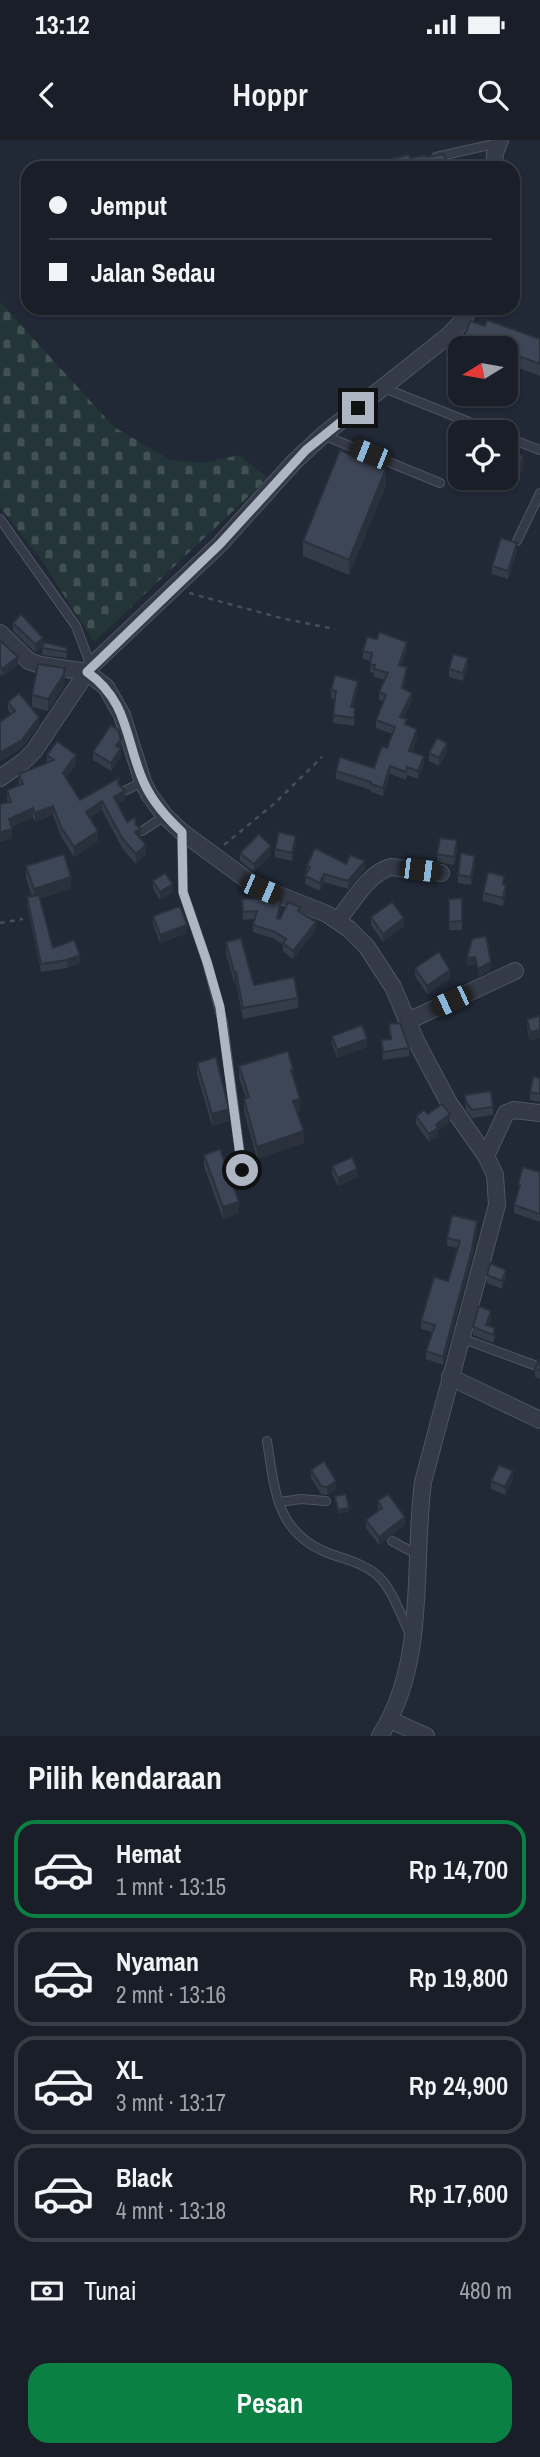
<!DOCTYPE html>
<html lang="id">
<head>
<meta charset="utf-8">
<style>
  :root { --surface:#191e28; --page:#222730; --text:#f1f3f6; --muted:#9fa2a8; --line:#373c45; --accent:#0b8043 }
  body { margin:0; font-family:"Archivo Narrow",sans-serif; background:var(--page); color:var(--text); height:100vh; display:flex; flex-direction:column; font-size:26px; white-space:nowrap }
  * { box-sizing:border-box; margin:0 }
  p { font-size:23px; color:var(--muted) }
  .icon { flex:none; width:38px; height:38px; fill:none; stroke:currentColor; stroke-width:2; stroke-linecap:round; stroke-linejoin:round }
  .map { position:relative; height:1596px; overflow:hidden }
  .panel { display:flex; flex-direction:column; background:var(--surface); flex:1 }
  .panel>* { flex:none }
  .hud { position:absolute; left:21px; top:21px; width:499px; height:154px; border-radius:21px; box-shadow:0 2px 5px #0004,0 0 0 2px var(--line); display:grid; align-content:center; height:154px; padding:0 28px; background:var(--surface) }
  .needle { width:46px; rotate:259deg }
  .controls { position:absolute; left:448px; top:196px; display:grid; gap:14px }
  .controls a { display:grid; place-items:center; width:70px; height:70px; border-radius:14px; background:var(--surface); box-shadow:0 2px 5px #0004,0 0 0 2px var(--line); font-size:35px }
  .end { position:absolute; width:32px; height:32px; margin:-16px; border:9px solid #aeb5c3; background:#111; box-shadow:0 0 0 4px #111 }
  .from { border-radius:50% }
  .car { position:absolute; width:21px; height:42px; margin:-21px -10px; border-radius:9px; box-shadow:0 0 5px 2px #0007; background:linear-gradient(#222 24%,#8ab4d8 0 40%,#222 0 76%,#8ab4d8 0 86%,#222 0) }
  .hud b { display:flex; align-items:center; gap:24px; height:66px; font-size:26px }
  .hud b+b { border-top:2px solid var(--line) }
  .hud i { width:18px; height:18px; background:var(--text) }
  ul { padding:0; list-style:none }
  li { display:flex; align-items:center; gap:21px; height:98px; margin:0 14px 10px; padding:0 14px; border:4px solid var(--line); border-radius:21px }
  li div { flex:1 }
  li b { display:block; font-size:26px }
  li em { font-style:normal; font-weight:600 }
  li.active { border-color:var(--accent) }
  li>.icon { width:63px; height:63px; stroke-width:1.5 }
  h2 { padding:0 28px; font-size:32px; line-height:84px }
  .pay { display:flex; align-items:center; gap:18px; height:77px; padding:0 28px; font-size:26px }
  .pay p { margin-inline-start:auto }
  .button { display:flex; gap:14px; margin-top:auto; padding:14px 28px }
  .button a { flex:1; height:80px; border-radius:21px; background:var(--accent); color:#fff; font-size:28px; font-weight:600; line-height:80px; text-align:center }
  .status { display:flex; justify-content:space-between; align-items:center; height:49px; padding:0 35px; background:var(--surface); direction:ltr }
  .status svg { height:19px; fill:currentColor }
  header { display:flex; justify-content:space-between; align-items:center; height:91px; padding:0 28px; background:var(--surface); font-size:32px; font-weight:600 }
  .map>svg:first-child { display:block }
  .cemetery { fill:url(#cemetery-stones) }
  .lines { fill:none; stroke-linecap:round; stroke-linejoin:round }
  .lane-casing { stroke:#4e5561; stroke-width:10 }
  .street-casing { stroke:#4e5561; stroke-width:18 }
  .path { stroke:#405055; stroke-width:2.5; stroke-dasharray:5 5; stroke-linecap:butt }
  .lane { stroke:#343a47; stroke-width:8 }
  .street { stroke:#343a47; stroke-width:16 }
  .wall { fill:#343c4a }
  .shaded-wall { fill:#2b313c }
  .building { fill:#3d4656; stroke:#2b313c; stroke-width:2 }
  .route { stroke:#aeb5c3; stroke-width:9 }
</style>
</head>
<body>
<div class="status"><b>13:12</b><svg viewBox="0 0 49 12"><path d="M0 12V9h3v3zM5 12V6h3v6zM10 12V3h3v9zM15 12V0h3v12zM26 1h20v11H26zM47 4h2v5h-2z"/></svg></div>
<header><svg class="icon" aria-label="back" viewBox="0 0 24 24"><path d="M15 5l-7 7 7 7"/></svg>Hoppr<svg class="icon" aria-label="search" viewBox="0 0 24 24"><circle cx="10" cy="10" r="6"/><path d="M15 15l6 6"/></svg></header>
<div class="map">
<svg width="540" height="1596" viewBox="0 0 540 1596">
  <defs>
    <pattern id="cemetery-stones" width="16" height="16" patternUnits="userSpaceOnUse" patternTransform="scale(1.75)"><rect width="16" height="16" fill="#233538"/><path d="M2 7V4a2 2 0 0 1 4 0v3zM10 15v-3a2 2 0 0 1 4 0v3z" fill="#405053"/></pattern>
  </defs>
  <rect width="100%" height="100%" fill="#212836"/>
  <path class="cemetery" d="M0 162 114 287 171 320 203 323 239 315 268 338 94 502 42 421 0 367Z"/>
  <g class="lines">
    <defs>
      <g id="lane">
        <path d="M436 17 498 3"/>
        <path d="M384 248 494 292"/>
        <path d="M323 295 440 343"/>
        <path d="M506 297 540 310"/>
        <path d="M0 379 76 486 91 526"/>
        <path d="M517 401 540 353"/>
        <path d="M124 651 143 642"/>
        <path d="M142 691 165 676"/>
        <path d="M182 694 183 752 207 822 223 883 242 1030"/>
        <path d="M461 1198 534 1225"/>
        <path d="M267 1301C275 1349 275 1392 328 1413 344 1419 363 1423 377 1435 393 1449 401 1477 411 1496"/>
        <path d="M279 1362 301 1359 326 1361"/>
        <path d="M392 1401 418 1415"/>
      </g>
      <g id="street">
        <path d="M494 28 495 13 500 0"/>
        <path d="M0 493 29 521 40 525 87 532 106 547 122 575 143 642 149 654 165 676 182 692 254 745 327 774 349 789 367 807 393 847 416 901 449 963 486 1016 495 1035 497 1065 423 1342C412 1427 428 1520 380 1596"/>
        <path d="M0 638 23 622 34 611 91 526 220 404 294 322 323 295 449 195 462 181 470 168"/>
        <path d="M338 780C352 763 368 733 391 727L441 733"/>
        <path d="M408 881 515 831"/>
        <path d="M486 1016 506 973 514 970 540 973"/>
        <path d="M450 1237 540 1280"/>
        <path d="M390 1580 426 1596"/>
      </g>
    </defs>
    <use href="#lane" class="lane-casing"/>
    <use href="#street" class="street-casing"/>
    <g class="path">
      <path d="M189 453 281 478 335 489"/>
      <path d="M224 705 275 663 322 617"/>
      <path d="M0 783 23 779"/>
    </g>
    <use href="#lane" class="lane"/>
    <use href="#street" class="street"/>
  </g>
  <g class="wall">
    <path d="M485 186 540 199V236L506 223V208H469L465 207V195Z"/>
    <path d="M506 309 523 327 514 350 482 338H506Z"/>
    <path d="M386 345 349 435 303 416V401Z"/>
    <path d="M517 411 508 439 492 434V426Z"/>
    <path d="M13 483 43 504 67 508V518L42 515 43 506 35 512 13 491Z"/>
    <path d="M0 500 18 525 2 537 0 534Z"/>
    <path d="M407 510 401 526 407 535 403 549 412 561 403 578 407 585 417 597 412 612 424 624 418 639 407 635 406 640 390 634 383 656 371 652V650L336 639V631L374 628 387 608 392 594 376 588V580L383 562 379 560V552L385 540 374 537V533L370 532 371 521 363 519V511Z"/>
    <path d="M468 526 463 541 449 537V529Z"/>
    <path d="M65 539 63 548 48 571 32 567V555Z"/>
    <path d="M358 549 353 567 355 576 354 586 333 583 335 559 331 558V550Z"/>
    <path d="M8 562 39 585 22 608 0 621V582L11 574 8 570Z"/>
    <path d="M121 607V616L111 631 93 620V612Z"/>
    <path d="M447 611 439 626 429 621V613Z"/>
    <path d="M47 615 76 624 66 638 80 660 119 645 125 661 118 664 127 682 136 685 146 714 136 724 122 708 102 670 90 678 98 701 74 717 61 696 53 675 35 682 33 678 11 687 12 698 0 702V664L8 663 7 659V650L19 645V634L47 622Z"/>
    <path d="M296 704 292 721 275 717V709Z"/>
    <path d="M457 709 454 725 437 722V714Z"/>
    <path d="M240 713 271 714 254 732 240 721Z"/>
    <path d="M346 724 365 729 348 749 324 742 320 751 305 744 307 725Z"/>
    <path d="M475 724 471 745 458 743V735Z"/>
    <path d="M26 726 71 749 40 758 53 808 80 823 67 828 41 832 27 765V757L32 756 26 738Z"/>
    <path d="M153 741 173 752 160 760 153 749Z"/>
    <path d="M504 744 506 753 503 766 483 761V753Z"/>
    <path d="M462 758V790H449V759Z"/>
    <path d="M242 759 281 768 279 779 300 772 316 790 293 819 283 811V805L275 799 253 792V785L254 779 243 780Z"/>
    <path d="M153 776 187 793 160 803 153 784Z"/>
    <path d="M371 777 404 786 383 802 371 785Z"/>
    <path d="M226 802 254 845 298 858V868L243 879 236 842 234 843 226 813Z"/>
    <path d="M415 828 450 838 427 854 415 836Z"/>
    <path d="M540 876 530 901 527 887V879Z"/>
    <path d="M389 884 409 908V916L383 920 381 900 390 899Z"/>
    <path d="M332 896 367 907 337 918 332 904Z"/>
    <path d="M197 923 229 981 212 986 197 934Z"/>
    <path d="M239 926 293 937 300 971 297 972 304 1003 257 1019 244 971V959L246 958 239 938Z"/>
    <path d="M540 938V962L530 960V952Z"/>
    <path d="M465 955 493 967V975L472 978 466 970Z"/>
    <path d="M428 974 450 982 438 991V996L429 1002 416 984V976Z"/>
    <path d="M204 1015 239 1073 223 1079 204 1027Z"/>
    <path d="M332 1026 357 1037 338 1046 332 1034Z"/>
    <path d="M540 1032V1082L514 1073V1065L518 1051V1044Z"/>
    <path d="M477 1089 472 1117 443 1225 426 1219V1211L432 1192 421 1189V1181L448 1141 458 1108 447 1106V1098Z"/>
    <path d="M487 1135 506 1138 502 1149 487 1143Z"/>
    <path d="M491 1179 488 1186 495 1196 493 1203 473 1195V1187Z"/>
    <path d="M540 1214V1239L535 1237V1229L540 1220Z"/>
    <path d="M311 1330 336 1349 327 1355 321 1354 311 1338Z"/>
    <path d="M513 1339 505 1355 491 1349V1341Z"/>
    <path d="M378 1361 405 1385 379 1405 366 1388V1380L379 1371 378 1369Z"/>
  </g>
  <g class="shaded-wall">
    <path d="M523 316V327L514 350V338Z"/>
    <path d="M386 329V345L349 435V420Z"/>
    <path d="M517 403V411L508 439V431Z"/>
    <path d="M43 498V506L35 512V504Z"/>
    <path d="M407 502V510L399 533V525Z"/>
    <path d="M18 517V525L2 537V529Z"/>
    <path d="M468 518V526L463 541V533Z"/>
    <path d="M407 527V535L402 556V548Z"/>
    <path d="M65 528V539L63 548 48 571V559Z"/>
    <path d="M358 541V549L351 575V567Z"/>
    <path d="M412 553V561L400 585V577Z"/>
    <path d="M39 577V585L22 608 0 621V613Z"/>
    <path d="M417 589V597L409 619V611Z"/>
    <path d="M121 599V607L116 614V606Z"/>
    <path d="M447 603V611L439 626V618Z"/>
    <path d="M121 608V616L111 631V623Z"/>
    <path d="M76 615V624L63 642V633Z"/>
    <path d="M424 616V624L418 639V631Z"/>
    <path d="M390 626V634L383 656V648Z"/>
    <path d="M125 651V661L114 666V657Z"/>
    <path d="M102 661V670L86 681V672Z"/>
    <path d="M53 666V675L35 682V673Z"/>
    <path d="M33 668V678L9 688V679Z"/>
    <path d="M12 689V698L0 702V692Z"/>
    <path d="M141 689V698L135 701V692Z"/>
    <path d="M98 691V701L74 717V707Z"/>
    <path d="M296 696V704L292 721V713Z"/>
    <path d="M146 705V714L136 724V714Z"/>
    <path d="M271 706V714L254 732V724Z"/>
    <path d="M475 716V724L471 745V737Z"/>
    <path d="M365 721V729L348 749V741Z"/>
    <path d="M324 734V742L320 751V743Z"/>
    <path d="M71 737V749L34 761V749Z"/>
    <path d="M173 744V752L160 760V752Z"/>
    <path d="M506 745V753L503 766V758Z"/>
    <path d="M281 760V768L277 786V778Z"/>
    <path d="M404 778V786L383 802V794Z"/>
    <path d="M316 782V790L293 819V811Z"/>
    <path d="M187 785V793L160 803V795Z"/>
    <path d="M80 815V823L67 828V820Z"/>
    <path d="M475 817V825L467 826V818Z"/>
    <path d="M491 822V830L478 837V829Z"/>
    <path d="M450 830V838L427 854V846Z"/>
    <path d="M234 832H236V842L234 843Z"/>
    <path d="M540 890V898L530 901V892Z"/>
    <path d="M367 899V907L337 918V910Z"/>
    <path d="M300 959V971L293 973V961Z"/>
    <path d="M229 969V981L212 986V974Z"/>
    <path d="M450 974V982L438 991V996L429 1002V994L436 985Z"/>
    <path d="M304 991V1003L257 1019V1007Z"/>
    <path d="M357 1029V1037L338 1046V1038Z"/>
    <path d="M239 1062V1073L223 1079V1067Z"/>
    <path d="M477 1081V1089L472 1117 443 1225V1217Z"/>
    <path d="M506 1130V1138L502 1149V1141Z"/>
    <path d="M491 1171V1179L486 1193V1185Z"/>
    <path d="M513 1331V1339L505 1355V1347Z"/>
    <path d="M336 1341V1349L327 1355V1347Z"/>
    <path d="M349 1368V1372L338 1374V1370Z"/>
    <path d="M405 1377V1385L379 1405V1397Z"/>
  </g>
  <g class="building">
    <path d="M444 14 447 28H392L390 19 409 15 410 18 423 16 428 17Z"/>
    <path d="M487 180 540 199V224L506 211V208H498L465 195 470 181 485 186Z"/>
    <path d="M506 309 523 316 514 338 506 335Z"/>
    <path d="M340 310 386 329 349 420 303 401Z"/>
    <path d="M501 398 517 403 508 431 492 426Z"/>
    <path d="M21 474 43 498 35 504 13 483Z"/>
    <path d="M379 492 407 502 399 525 407 527 402 548 412 553 400 577 407 579 405 584 417 589 409 611 424 616 418 631 407 627 406 632 390 626 383 648 371 644V642L336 631 340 617 374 628 382 606 387 608 395 587 376 580 386 555 379 552 388 533 374 529 375 525 370 524 372 513 363 511 367 497 377 499Z"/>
    <path d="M0 500 18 517 2 529 0 526Z"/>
    <path d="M44 502 67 508V512L42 508Z"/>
    <path d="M453 514 468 518 463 533 449 529Z"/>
    <path d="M38 524 65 528 63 536 48 559 32 555Z"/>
    <path d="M335 535 358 541 351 567 355 568 354 578 333 575 336 551 331 550Z"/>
    <path d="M19 553 39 577 22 600 0 613V582L15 571 8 562Z"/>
    <path d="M111 585 118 590 121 599 116 606 121 608 111 623 93 612Z"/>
    <path d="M437 598 447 603 439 618 429 613Z"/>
    <path d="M57 601 76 615 63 633 80 660 119 638 118 644 125 651 114 657 127 682 135 677 136 685 141 689 135 692 146 705 136 714 122 698 102 661 86 672 98 691 74 707 61 687 53 666 35 673 33 668 9 679 12 689 0 692V664L11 662 7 650 23 644 19 634 54 620 47 615Z"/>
    <path d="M279 692 296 696 292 713 275 709Z"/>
    <path d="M259 694 271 706 254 724 240 713Z"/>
    <path d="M440 698 457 700 454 717 437 714Z"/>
    <path d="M315 708 346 724 350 715 365 721 348 741 324 734 320 743 305 736 310 727 307 725Z"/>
    <path d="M461 713 475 716 471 737 458 735Z"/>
    <path d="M64 714 71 737 34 749 26 726Z"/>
    <path d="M488 732 504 736 503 744 506 745 503 758 483 753Z"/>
    <path d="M165 733 173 744 160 752 153 741Z"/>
    <path d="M262 754 281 760 277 778 280 779 288 762 300 767 298 771 316 782 293 811 283 803 286 799 275 792 253 785 257 771 243 772 242 759 261 758Z"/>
    <path d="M39 755 53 808 74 800 80 815 67 820 41 824 27 757Z"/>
    <path d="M462 758V781L449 782V759Z"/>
    <path d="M392 762 404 778 383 794 371 777Z"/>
    <path d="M180 766 187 785 160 795 153 776Z"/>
    <path d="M486 796 491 822 478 829 475 817 467 818 472 799Z"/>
    <path d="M241 798 254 845 294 837 298 858 243 868 236 832H234L226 802Z"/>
    <path d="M439 812 450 830 427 846 415 828Z"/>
    <path d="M540 876V890L530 892 527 879Z"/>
    <path d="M400 883 409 908 383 912 381 900 391 899 389 884Z"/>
    <path d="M362 885 367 899 337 910 332 896Z"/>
    <path d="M288 911 293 929 291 930 300 959 293 961 304 991 257 1007 244 959 249 957 239 926Z"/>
    <path d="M216 917 229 969 212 974 197 923Z"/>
    <path d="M533 937 540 938V954L530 952Z"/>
    <path d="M491 951 493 967 472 970 466 962 465 955Z"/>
    <path d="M442 964 450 974 436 985 438 988 429 994 416 976 424 970 428 974Z"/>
    <path d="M220 1009 239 1062 223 1067 204 1015Z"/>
    <path d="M352 1017 357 1029 338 1038 332 1026Z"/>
    <path d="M523 1027 540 1032V1074L514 1065 520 1045 518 1044Z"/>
    <path d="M452 1075 477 1081 472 1109 443 1217 426 1211 435 1185 421 1181 434 1137 448 1141 460 1101 447 1098Z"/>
    <path d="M490 1123 506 1130 502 1141 487 1135Z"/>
    <path d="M479 1166 491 1171 486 1185 495 1188 493 1195 473 1187Z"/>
    <path d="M540 1219V1231L535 1229Z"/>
    <path d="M324 1321 336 1341 327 1347 321 1346 311 1330Z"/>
    <path d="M499 1325 513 1331 505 1347 491 1341Z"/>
    <path d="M346 1354 349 1368 338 1370 335 1356Z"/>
    <path d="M388 1354 405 1377 379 1397 366 1380 382 1368 378 1361Z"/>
  </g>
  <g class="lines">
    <path class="route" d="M242 1030 220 867 207 822 183 752 182 692C167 678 154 664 145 645 125 603 130 562 87 532L220 404 306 310 358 268"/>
  </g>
</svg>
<div class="controls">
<a><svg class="needle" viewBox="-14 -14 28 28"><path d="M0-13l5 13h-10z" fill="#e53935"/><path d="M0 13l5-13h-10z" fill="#9fa2a8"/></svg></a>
<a><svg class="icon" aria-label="locate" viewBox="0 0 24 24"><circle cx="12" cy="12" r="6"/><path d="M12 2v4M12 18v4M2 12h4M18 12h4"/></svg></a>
</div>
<i class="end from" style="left:242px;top:1030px"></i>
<i class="end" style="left:358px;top:268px"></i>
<i class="car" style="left:370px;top:314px;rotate:292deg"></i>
<i class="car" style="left:420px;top:730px;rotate:97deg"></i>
<i class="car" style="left:261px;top:749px;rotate:113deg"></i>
<i class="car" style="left:451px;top:861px;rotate:245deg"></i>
<div class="hud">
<b><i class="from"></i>Jemput</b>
<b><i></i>Jalan Sedau</b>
</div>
</div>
<section class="panel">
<h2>Pilih kendaraan</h2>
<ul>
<li class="active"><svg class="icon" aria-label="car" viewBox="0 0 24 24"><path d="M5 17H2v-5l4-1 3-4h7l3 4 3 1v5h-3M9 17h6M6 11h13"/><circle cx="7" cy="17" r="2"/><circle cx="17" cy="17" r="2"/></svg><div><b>Hemat</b><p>1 mnt · 13:15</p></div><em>Rp 14,700</em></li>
<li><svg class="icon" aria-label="car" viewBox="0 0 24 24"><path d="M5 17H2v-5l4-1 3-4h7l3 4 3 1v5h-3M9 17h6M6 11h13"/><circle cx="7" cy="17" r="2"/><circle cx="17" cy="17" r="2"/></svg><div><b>Nyaman</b><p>2 mnt · 13:16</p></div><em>Rp 19,800</em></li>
<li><svg class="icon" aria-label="car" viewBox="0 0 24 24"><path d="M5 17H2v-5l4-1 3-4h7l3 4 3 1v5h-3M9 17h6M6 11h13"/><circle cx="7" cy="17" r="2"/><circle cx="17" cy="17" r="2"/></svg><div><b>XL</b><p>3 mnt · 13:17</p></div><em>Rp 24,900</em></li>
<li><svg class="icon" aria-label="car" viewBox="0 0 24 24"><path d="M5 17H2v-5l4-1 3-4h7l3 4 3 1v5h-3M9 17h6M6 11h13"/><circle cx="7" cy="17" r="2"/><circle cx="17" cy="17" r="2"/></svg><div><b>Black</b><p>4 mnt · 13:18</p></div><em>Rp 17,600</em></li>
</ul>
<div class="pay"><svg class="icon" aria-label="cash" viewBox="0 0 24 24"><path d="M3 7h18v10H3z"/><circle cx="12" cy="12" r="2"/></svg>Tunai<p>480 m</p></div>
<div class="button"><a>Pesan</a></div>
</section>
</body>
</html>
